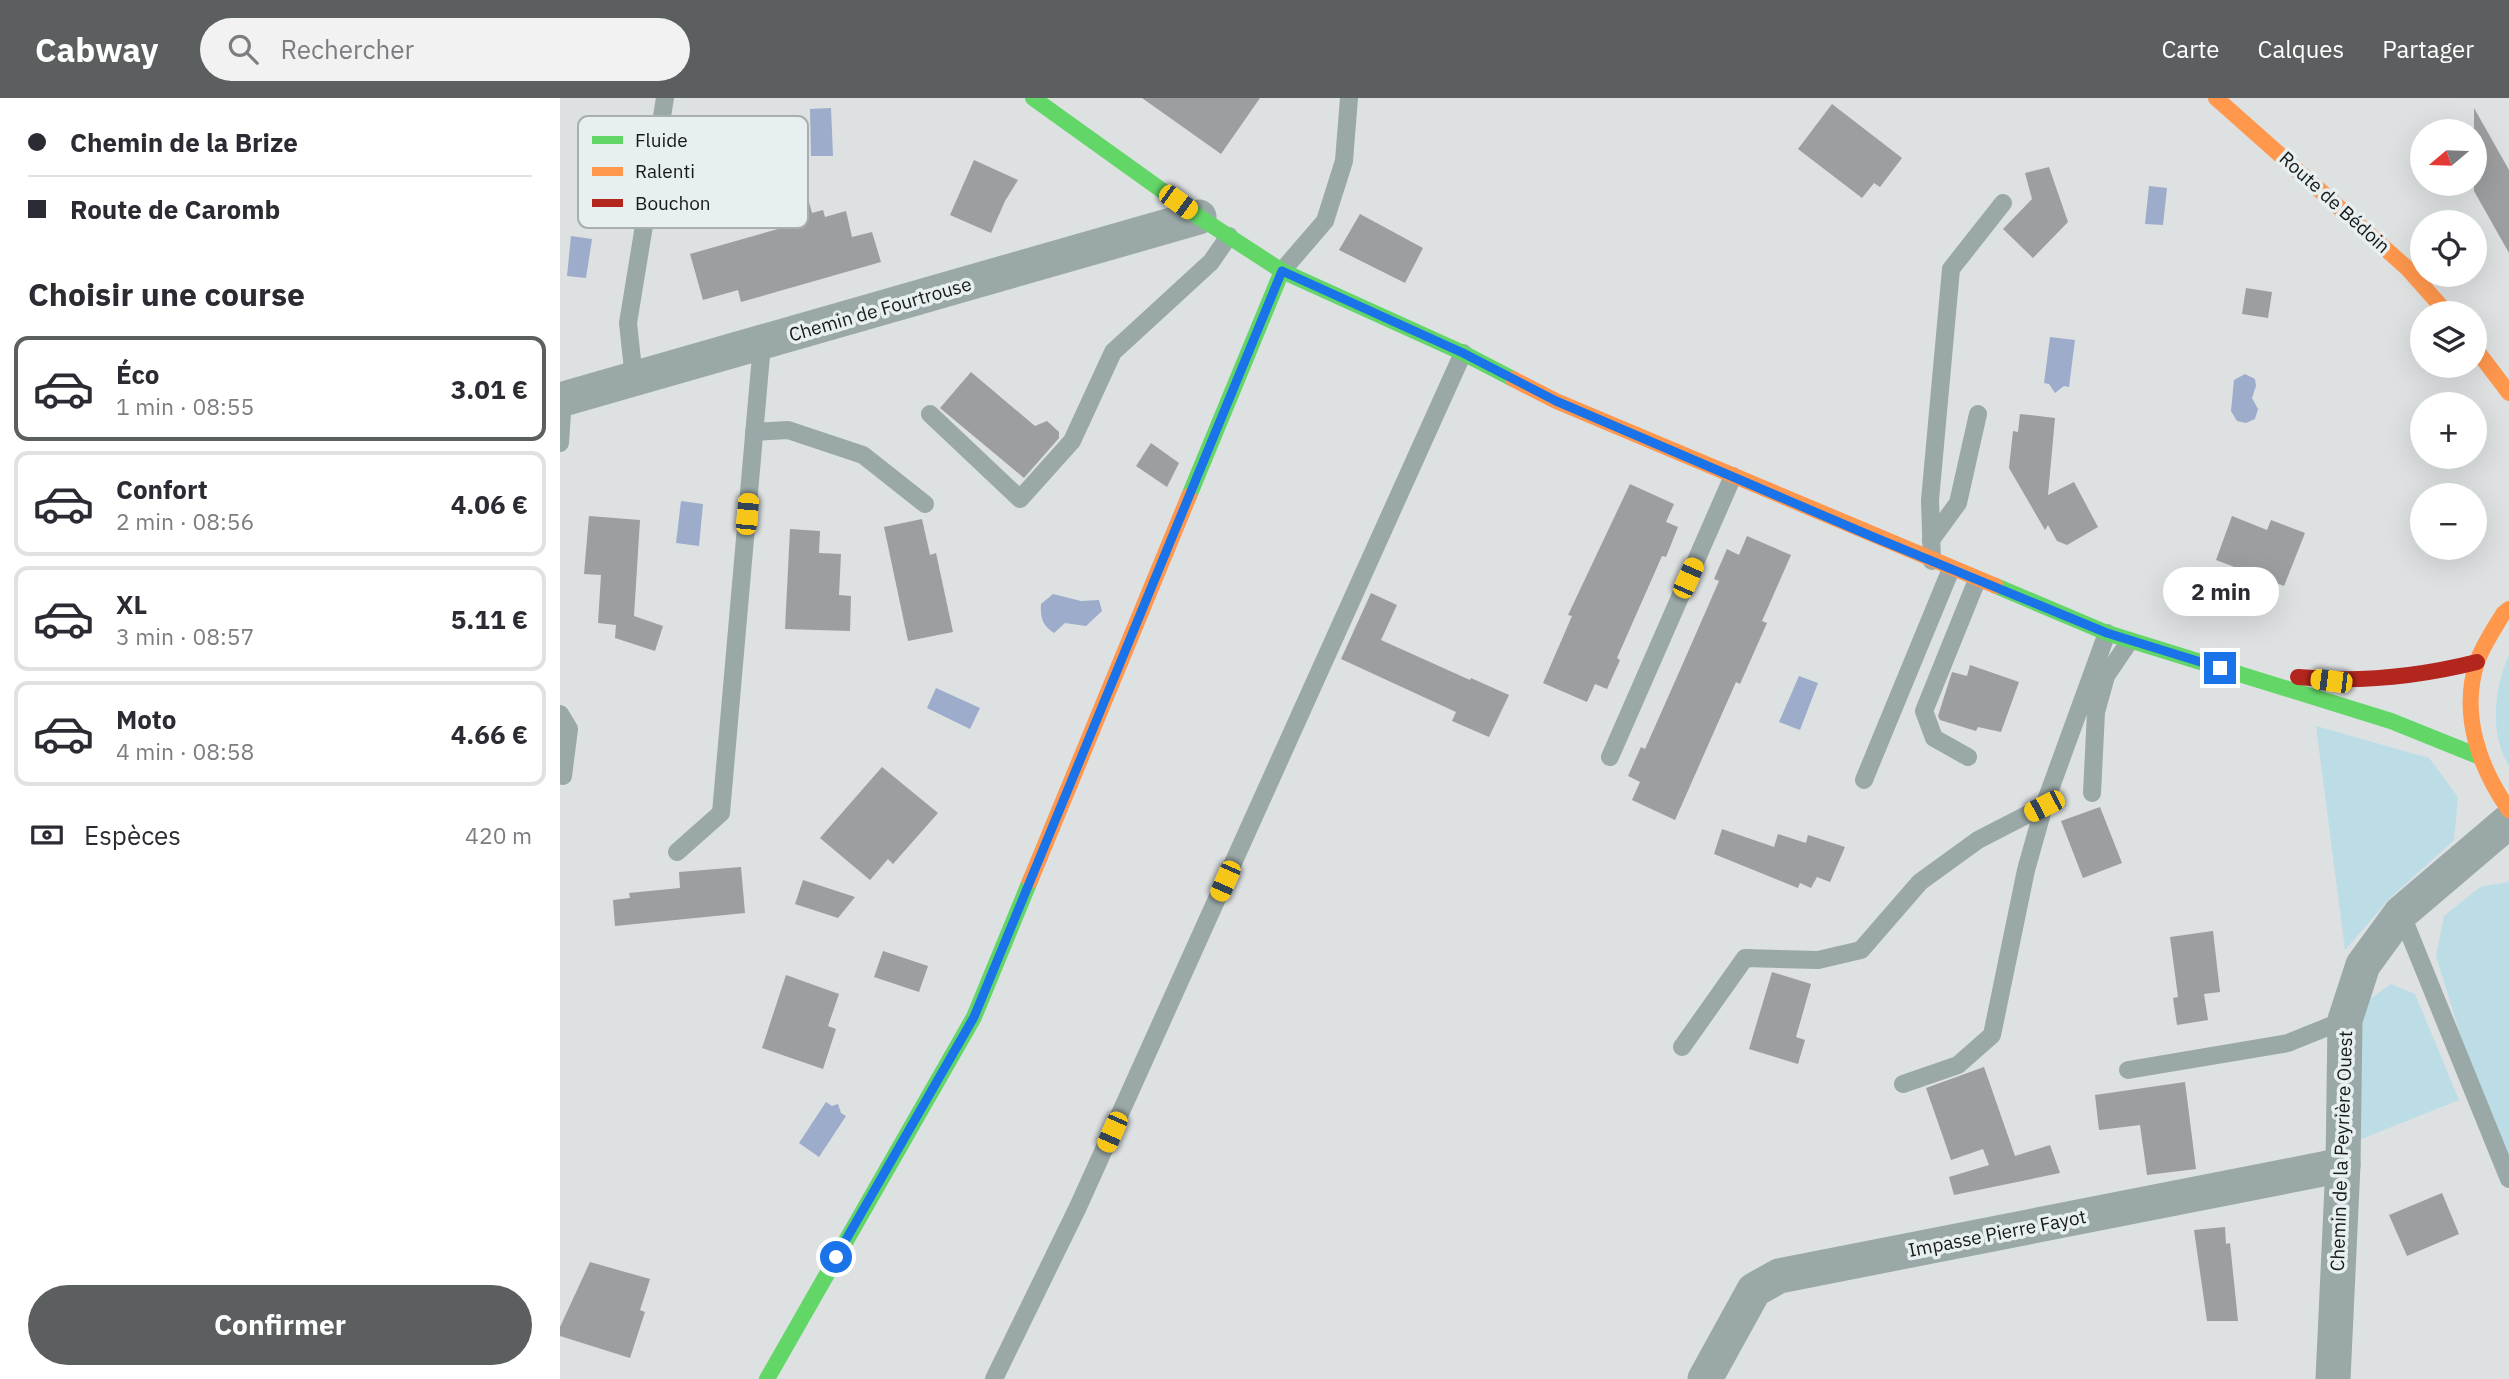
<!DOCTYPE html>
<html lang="fr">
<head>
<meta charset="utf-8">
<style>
  :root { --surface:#fff; --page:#f2f2f3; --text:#2b2b33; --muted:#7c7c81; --line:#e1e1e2; --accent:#5c5f60 }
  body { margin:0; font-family:"IBM Plex Sans",sans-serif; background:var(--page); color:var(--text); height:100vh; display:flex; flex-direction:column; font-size:26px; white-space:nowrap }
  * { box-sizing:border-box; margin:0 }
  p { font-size:23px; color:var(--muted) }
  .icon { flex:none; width:38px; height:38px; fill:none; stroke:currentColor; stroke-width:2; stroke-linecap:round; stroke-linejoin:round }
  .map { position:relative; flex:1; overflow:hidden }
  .drawer { display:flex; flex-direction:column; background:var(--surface); width:560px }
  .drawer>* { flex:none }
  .top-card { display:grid; align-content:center; height:154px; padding:0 28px; background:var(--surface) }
  .needle { width:46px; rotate:251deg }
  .fabs { position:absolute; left:1850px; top:21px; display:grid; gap:14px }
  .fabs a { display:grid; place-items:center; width:77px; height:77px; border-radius:50%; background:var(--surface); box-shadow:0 7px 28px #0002; font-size:35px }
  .end { position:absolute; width:32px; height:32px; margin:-16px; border:9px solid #1a73e8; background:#fff; box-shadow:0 0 0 4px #fff }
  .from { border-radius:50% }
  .bubble { position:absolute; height:49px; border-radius:24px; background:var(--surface); box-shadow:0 7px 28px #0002; font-size:23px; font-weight:700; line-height:49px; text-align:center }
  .car { position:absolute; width:21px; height:42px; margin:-21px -10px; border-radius:9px; box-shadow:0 0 5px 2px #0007; background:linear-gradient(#f5c518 24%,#345 0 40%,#f5c518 0 76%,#345 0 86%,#f5c518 0) }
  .top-card b { display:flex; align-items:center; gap:24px; height:66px; font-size:26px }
  .top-card b+b { border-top:2px solid var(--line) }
  .top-card i { width:18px; height:18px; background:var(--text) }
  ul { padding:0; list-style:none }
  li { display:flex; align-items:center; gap:21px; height:105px; margin:0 14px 10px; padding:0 14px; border:4px solid var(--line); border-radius:14px }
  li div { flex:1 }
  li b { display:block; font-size:26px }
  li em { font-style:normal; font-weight:700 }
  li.current { border-color:var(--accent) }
  li>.icon { width:63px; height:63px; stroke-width:1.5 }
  h2 { padding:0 28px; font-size:32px; line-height:84px }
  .pay { display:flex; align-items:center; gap:18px; height:77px; padding:0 28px; font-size:26px }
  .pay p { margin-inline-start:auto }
  .button { display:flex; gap:14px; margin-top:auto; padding:14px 28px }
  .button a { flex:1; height:80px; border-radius:42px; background:var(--accent); color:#fff; font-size:28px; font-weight:700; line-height:80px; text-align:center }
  header { display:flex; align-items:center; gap:42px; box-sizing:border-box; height:98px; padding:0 35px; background:var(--accent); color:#fff }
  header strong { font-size:33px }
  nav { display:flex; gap:38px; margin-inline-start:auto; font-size:24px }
  .search { width:490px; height:63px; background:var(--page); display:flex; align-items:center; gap:18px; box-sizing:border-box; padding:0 24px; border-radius:38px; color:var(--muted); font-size:26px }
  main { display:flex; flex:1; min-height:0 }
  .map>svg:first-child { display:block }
  .green { fill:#bcdde6 }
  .water { fill:#9cacca }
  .building { fill:#9c9e9f }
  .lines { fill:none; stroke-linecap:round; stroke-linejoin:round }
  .lane { stroke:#9aa8a8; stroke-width:18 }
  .street { stroke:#9aa8a8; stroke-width:35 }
  .fast { stroke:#63d668; stroke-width:16 }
  .slow { stroke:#ff974d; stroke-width:16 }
  .jam { stroke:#b3261e; stroke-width:16 }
  .route { stroke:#1a73e8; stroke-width:9 }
  .labels { text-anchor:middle; stroke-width:7; stroke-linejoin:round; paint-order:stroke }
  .street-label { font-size:19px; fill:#17191a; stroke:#e8eff1 }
  .key { fill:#e8eff1; stroke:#a9afb0; stroke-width:2 }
  .key-label { font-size:19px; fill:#17191a }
</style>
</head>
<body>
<header>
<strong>Cabway</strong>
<div class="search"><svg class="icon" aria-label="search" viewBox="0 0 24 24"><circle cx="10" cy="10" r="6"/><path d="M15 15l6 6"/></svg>Rechercher</div>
<nav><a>Carte</a><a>Calques</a><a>Partager</a></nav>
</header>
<main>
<section class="drawer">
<div class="top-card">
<b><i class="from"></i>Chemin de la Brize</b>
<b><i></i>Route de Caromb</b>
</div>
<h2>Choisir une course</h2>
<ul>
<li class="current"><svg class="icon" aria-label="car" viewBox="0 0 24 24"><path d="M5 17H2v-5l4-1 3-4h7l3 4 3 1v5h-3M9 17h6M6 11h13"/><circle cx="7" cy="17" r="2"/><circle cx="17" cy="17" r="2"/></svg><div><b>Éco</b><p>1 min · 08:55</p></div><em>3.01 €</em></li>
<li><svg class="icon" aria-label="car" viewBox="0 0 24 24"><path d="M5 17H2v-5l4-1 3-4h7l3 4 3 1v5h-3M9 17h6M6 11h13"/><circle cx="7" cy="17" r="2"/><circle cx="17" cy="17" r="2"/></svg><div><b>Confort</b><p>2 min · 08:56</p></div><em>4.06 €</em></li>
<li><svg class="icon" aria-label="car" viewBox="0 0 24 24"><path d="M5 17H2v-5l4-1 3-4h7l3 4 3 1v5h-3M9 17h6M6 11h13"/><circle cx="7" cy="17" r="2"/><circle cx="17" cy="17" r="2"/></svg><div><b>XL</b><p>3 min · 08:57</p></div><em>5.11 €</em></li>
<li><svg class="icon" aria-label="car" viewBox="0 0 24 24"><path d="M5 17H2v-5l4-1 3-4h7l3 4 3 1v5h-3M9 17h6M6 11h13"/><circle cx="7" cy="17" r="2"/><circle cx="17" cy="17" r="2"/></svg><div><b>Moto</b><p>4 min · 08:58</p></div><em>4.66 €</em></li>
</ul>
<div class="pay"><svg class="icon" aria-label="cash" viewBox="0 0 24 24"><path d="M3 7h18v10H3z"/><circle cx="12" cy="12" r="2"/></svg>Espèces<p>420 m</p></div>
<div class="button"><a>Confirmer</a></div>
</section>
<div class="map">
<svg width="1949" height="1281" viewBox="0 0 1949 1281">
  <rect width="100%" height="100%" fill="#dde1e2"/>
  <g class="green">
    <path d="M1949 557V668C1929 636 1934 590 1949 557Z"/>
    <path d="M1756 628 1869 660 1898 699 1894 742 1830 800 1785 852Z"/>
    <path d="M1949 784V1059L1918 994 1876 858 1884 818 1920 789Z"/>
    <path d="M1831 886 1855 896 1899 1002 1799 1042V909Z"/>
  </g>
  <g class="water">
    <path d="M271 10 273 58H251L250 11Z"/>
    <path d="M1589 88 1607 90 1603 127 1585 126Z"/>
    <path d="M11 138 32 141 26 180 7 178Z"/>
    <path d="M1490 239 1515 242 1509 289 1504 288 1495 295 1489 286 1484 285Z"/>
    <path d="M1685 276 1695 281 1696 288 1692 300 1698 311 1695 321 1686 325 1677 323 1671 313 1674 282Z"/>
    <path d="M121 403 143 406 139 448 116 445Z"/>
    <path d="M493 496 521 503 539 502 542 513 526 528 505 525 494 535C483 528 480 520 481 506Z"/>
    <path d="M1239 578 1258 585 1240 632 1219 624Z"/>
    <path d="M376 590 420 610 410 631 367 610Z"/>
    <path d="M266 1004 272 1008 278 1006 281 1015 286 1018 259 1059 239 1045Z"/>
  </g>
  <g class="building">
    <path d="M582 0H700L661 56Z"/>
    <path d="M1272 6 1342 60 1320 89 1314 85 1302 100 1238 51Z"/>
    <path d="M1914 10 1949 72V155L1914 93Z"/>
    <path d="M235 52 252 115 263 112 265 119 286 113 292 139 312 134 321 164 181 204 178 192 143 202 130 156 225 129 206 61Z"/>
    <path d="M414 62 458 82 445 103 431 135 390 117Z"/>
    <path d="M1489 69 1508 124 1473 160 1443 131 1472 101 1465 75Z"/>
    <path d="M800 116 863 150 845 185 779 152Z"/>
    <path d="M1686 190 1712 194 1708 220 1682 216Z"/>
    <path d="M411 274 475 328 487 323 499 334V340L464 380 380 310Z"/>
    <path d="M1460 316 1495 320 1488 397 1514 384 1538 429 1507 447 1497 443 1488 427 1485 432 1449 370 1453 333 1458 334Z"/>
    <path d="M591 345 619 365 607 389 576 368Z"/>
    <path d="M1070 386 1114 406 1106 424 1118 429 1106 459 1102 458 1057 560 1060 562 1047 591 1035 586 1027 604 983 585 1012 518 1008 517Z"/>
    <path d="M29 418 80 422 74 518 103 528 95 553 55 540 56 527 38 525 41 477 24 476Z"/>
    <path d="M1672 418 1707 432 1711 422 1745 435 1724 488 1656 462Z"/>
    <path d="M362 421 370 457 376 455 393 534 348 543 324 429Z"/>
    <path d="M230 431 260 433 259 455 281 456 279 497 291 498 290 533 225 531Z"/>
    <path d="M1187 438 1231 457 1202 523 1207 525 1180 586 1176 584 1115 722 1072 702 1080 684 1068 678 1081 649 1085 651 1124 563 1159 483 1154 481 1167 451 1179 457Z"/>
    <path d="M811 495 837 507 821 542 910 582 911 580 949 597 929 639 892 623 896 614 781 561Z"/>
    <path d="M1410 567 1459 584 1441 634 1418 629 1416 633 1380 622 1378 618 1392 574 1407 578Z"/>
    <path d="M322 669 378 715 333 766 328 761 310 782 260 740Z"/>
    <path d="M1540 709 1562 765 1523 780 1501 723Z"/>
    <path d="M1162 731 1214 749 1218 736 1246 745 1248 737 1285 749 1270 784 1257 779 1251 790 1240 785 1238 790 1154 756Z"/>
    <path d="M181 769 185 815 55 828 53 802 70 800 69 795 120 790 119 774Z"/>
    <path d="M243 782 295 799 278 820 235 806Z"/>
    <path d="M1653 833 1660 894 1644 896 1648 922 1617 927 1613 900 1618 899 1610 839Z"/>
    <path d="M323 853 368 868 359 894 314 879Z"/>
    <path d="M1212 874 1251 886 1236 939 1245 942 1238 966 1189 951Z"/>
    <path d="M226 877 279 896 268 928 276 931 263 971 202 950Z"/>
    <path d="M1424 969 1455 1058 1490 1047 1500 1075 1394 1097 1389 1079 1429 1067 1423 1051 1391 1062 1366 990Z"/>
    <path d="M1625 984 1636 1071 1587 1077 1580 1027 1539 1032 1535 997Z"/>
    <path d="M1882 1095 1899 1136 1847 1158 1829 1117Z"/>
    <path d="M1665 1129 1666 1146 1670 1145 1678 1223H1647L1634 1132Z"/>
    <path d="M30 1164 90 1181 80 1212 85 1214 70 1260 0 1238V1229Z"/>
  </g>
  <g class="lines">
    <g class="lane">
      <path d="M722 173 765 123 784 63 789 0"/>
      <path d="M74 281 68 225 105 0"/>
      <path d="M370 316 460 401 512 343 553 254 651 164 669 138"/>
      <path d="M194 334 228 332 303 357 365 406"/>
      <path d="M0 345 3 301"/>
      <path d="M1371 442 1398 405 1418 316"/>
      <path d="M1372 463 1370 402 1391 171 1443 105"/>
      <path d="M0 616 9 631 3 678"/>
      <path d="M1050 659 1173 378"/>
      <path d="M1408 659 1374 640 1364 613 1417 482"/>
      <path d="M1304 682 1391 471"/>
      <path d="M1532 695 1536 614 1546 578 1569 544"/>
      <path d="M117 754 161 715 202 246"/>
      <path d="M1841 815 1949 1081"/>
      <path d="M1122 949 1185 860 1258 862 1301 852 1360 784 1418 742 1484 708 1547 535"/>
      <path d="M1568 972 1728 945 1785 922"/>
      <path d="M1343 986 1398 967 1432 937 1466 772 1484 708"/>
      <path d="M434 1281 518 1109 903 255"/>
    </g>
    <g class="street">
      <path d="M0 302 639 119"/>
      <path d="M1145 1281 1194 1192 1219 1178 1783 1067"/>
      <path d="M1773 1281 1783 1067 1785 922 1803 867 1841 815 1949 723"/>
    </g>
    <g class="fast">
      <path d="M473 0 639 119 722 173 903 255 953 281"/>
      <path d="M629 398 722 173"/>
      <path d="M1436 488 1547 535 1831 623 1918 658"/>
      <path d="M207 1281 414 919 470 783"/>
    </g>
    <g class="slow">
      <path d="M1656 0 1847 170 1887 215"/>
      <path d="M1914 249 1949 295"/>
      <path d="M953 281 996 303 1436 488"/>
      <path d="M1949 511 1943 516C1934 531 1923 547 1917 564 1900 616 1919 669 1949 712"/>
      <path d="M470 783 629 398"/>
    </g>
    <path class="jam" d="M1738 579C1800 585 1857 579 1917 564"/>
  </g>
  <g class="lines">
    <path class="route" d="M276 1159 414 919 722 173 903 255 996 303 1311 438 1547 535 1660 570"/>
  </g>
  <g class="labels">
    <g class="street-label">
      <text transform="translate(1775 104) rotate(42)" y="7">Route de Bédoin</text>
      <text transform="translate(320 211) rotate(-16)" y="7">Chemin de Fourtrouse</text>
      <text transform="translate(1781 1053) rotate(-88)" y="7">Chemin de la Peyrière Ouest</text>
      <text transform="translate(1437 1135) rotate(-11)" y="7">Impasse Pierre Fayot</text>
    </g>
  </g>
  <rect x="18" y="18" width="230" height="112" rx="10" class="key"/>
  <rect x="32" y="38" width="31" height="8" fill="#63d668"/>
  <rect x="32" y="69" width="31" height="9" fill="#ff974d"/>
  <rect x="32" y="101" width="31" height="8" fill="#b3261e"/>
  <g class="key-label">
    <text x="75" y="49">Fluide</text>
    <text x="75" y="80">Ralenti</text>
    <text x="75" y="112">Bouchon</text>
  </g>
</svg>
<div class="fabs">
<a><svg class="needle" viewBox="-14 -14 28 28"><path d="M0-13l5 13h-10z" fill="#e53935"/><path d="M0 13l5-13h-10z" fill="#7c7c81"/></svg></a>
<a><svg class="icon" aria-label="locate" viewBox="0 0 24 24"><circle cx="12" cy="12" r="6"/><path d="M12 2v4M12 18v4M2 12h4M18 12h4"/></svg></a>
<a><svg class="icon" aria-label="layers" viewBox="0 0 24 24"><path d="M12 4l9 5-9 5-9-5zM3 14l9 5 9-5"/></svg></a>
<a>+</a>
<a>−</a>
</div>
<i class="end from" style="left:276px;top:1159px"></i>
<i class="end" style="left:1660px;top:570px"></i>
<div class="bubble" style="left:1603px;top:469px;width:116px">2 min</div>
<i class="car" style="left:618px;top:104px;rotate:126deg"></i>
<i class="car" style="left:187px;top:416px;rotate:5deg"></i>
<i class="car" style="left:1128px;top:480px;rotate:24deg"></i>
<i class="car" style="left:1771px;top:583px;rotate:277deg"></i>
<i class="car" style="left:1484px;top:708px;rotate:243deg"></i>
<i class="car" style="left:665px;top:783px;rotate:204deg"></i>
<i class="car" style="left:552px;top:1034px;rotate:204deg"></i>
</div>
</main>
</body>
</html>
